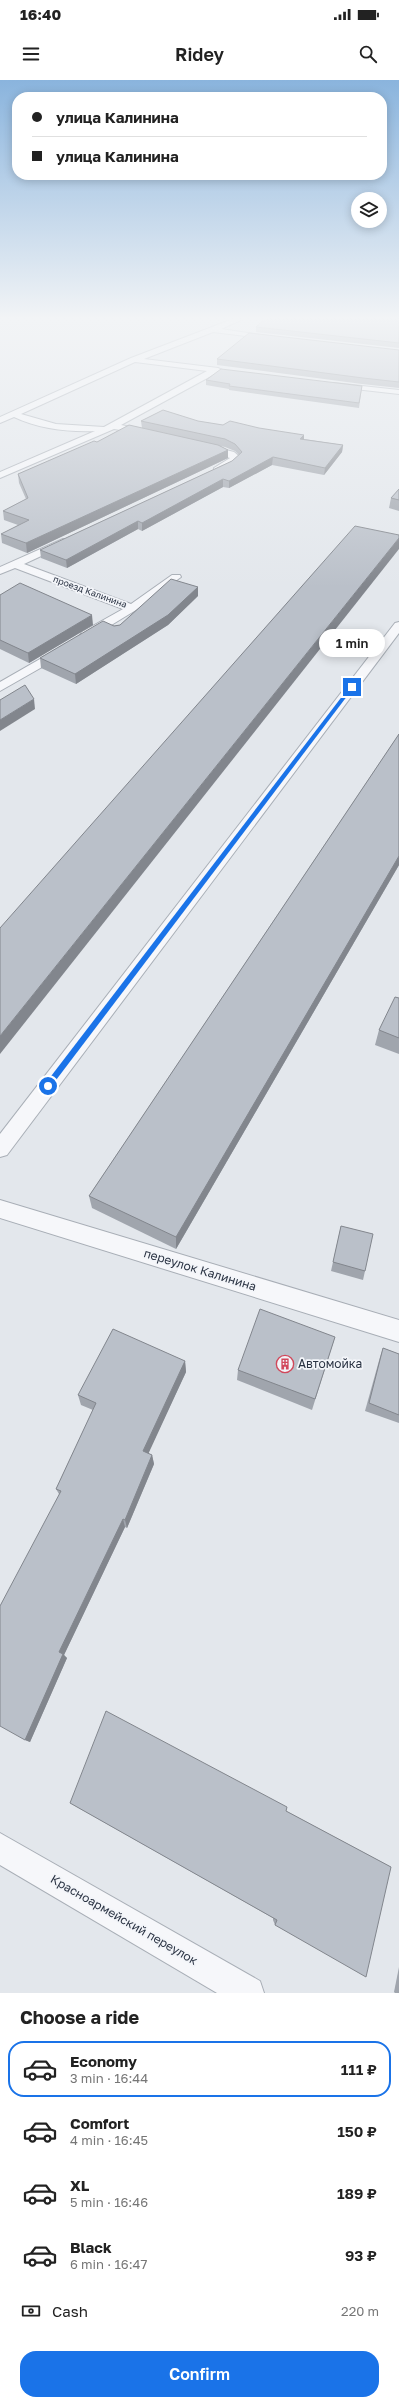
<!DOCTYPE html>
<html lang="en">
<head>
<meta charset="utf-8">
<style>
  :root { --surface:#fff; --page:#f2f2f2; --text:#222; --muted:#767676; --line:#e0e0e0; --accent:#1a73e8 }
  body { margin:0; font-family:"Golos Text",sans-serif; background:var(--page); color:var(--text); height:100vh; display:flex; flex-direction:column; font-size:15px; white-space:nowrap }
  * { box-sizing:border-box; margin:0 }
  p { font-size:13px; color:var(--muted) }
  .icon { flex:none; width:22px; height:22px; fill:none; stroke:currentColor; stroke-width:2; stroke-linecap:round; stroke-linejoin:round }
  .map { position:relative; height:1913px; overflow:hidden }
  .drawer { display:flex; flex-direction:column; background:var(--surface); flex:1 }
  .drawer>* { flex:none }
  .banner { position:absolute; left:12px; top:12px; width:375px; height:88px; border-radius:16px; box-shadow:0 2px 10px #0003; display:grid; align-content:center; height:88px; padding:0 20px; background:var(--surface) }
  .tools { position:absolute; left:351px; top:112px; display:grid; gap:8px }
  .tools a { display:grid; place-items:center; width:36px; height:36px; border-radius:50%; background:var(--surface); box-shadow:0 2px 10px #0003; font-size:20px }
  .end { position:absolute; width:18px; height:18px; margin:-9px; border:5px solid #1a73e8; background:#fff; box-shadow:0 0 0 2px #fff }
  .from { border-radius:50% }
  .bubble { position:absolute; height:28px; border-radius:14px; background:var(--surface); box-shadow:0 2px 10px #0003; font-size:13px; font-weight:600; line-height:28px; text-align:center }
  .banner b { display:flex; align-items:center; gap:14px; height:38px; font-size:15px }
  .banner b+b { border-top:1px solid var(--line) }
  .banner i { width:10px; height:10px; background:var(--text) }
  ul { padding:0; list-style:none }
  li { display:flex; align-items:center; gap:12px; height:56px; margin:0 8px 6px; padding:0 12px; border:2px solid transparent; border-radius:16px }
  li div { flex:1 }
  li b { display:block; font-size:15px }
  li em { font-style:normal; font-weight:600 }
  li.on { border-color:var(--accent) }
  li>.icon { width:36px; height:36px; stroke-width:1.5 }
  h2 { padding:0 20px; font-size:18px; line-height:48px }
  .pay { display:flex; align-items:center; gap:10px; height:44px; padding:0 20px; font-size:15px }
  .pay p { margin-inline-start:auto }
  .button { display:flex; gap:8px; margin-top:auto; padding:8px 20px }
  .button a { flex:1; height:46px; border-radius:16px; background:var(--accent); color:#fff; font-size:16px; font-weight:600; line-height:46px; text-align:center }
  .status { display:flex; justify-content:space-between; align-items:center; height:28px; padding:0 20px; background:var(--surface); direction:ltr }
  .status svg { height:11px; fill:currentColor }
  header { display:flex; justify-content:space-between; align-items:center; height:52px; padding:0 20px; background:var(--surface); font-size:18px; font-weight:600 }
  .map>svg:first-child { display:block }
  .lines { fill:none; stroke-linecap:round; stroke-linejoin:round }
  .street-casing { stroke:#a8aeb6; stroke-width:2 }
  .street { fill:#f6f7fa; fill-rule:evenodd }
  .wall { fill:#a0a5ad }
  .shaded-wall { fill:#82868d }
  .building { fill:#bac0c9; stroke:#82868d }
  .route { fill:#1a73e8 }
  .labels { text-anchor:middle; stroke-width:3.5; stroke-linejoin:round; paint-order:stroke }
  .far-street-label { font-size:9px; fill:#2b3444; stroke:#f3f5f9 }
  .near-street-label { font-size:12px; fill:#2b3444; stroke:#f3f5f9 }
  .near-poi-label { font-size:12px; fill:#2b3444; stroke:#f3f5f9; text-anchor:start }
</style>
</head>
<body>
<div class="status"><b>16:40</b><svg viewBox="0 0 49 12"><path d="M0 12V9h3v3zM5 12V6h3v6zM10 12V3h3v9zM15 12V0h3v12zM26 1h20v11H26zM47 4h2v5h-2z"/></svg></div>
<header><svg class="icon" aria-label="menu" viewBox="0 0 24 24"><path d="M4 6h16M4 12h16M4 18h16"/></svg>Ridey<svg class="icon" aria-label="search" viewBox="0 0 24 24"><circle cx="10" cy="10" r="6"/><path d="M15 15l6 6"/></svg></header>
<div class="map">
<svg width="399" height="1913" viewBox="0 0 399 1913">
  <rect width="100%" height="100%" fill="#e3e7ec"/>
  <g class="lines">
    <defs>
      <g id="street">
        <path d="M233 239H243L221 249 275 257 271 259 213 252 144 279 218 288 222 290 121 345 151 351V355L114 349 0 398V392L95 351C67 352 40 349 14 337L0 343V337L131 278ZM135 282 207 291 104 347 56 344 21 334Z"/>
        <path d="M334 303 399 310V314L337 307 333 305Z"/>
        <path d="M206 365 234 372 241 378 220 392H214V388L230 378 203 370 202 368Z"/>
        <path d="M63 459 67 460V464L24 484 131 524 172 495H180L181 497 136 530 90 558H82L80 555 82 552 123 529 15 488 0 494V487Z"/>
        <path d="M399 542V553L7 1075 0 1077V1054L395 543Z"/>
        <path d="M61 567 67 571 65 574 0 611V602Z"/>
        <path d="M0 1120 399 1240V1262L0 1138Z"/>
        <path d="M0 1753 260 1901 264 1913H217L0 1785Z"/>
      </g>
    </defs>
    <use href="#street" class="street-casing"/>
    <use href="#street" class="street"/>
  </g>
  <g class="wall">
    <path d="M399 239V268L256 252V247Z"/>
    <path d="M399 270V308L362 304 217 285V279Z"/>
    <path d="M206 300 362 306 359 328 229 310V309L206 305Z"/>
    <path d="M141 341H198L304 359 343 365 342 372 324 395 272 385 229 408 223 407 142 451 138 449 67 488 41 478 40 470 232 381 239 375 235 371 225 367 220 366 228 370V378L27 473 2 463 1 454 18 445 4 440 3 431 26 419 19 403 18 394 97 362 142 348Z"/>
    <path d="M399 409V431L389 428 391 418Z"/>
    <path d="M0 515 93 545 29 583 0 569Z"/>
    <path d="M198 516 168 545 76 604 41 588 40 578 114 546 120 545Z"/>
    <path d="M399 654V785L176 1169 92 1128 89 1116Z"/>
    <path d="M399 918V974L375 965 379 950Z"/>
    <path d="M341 1146 365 1191 363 1200 331 1191Z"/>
    <path d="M335 1257 312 1330 237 1300 238 1290Z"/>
    <path d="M383 1268 399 1274V1343L365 1331 380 1277Z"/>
    <path d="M185 1281 186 1292 148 1373 152 1375 154 1384 127 1448 125 1447 64 1575 67 1578 30 1662 25 1660 59 1414 56 1409 93 1330 81 1325 78 1315Z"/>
    <path d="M70 1723 286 1731 391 1787 275 1845 273 1840V1838Z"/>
    <path d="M399 1887V1913H395L394 1912Z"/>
  </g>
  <g class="shaded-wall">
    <path d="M304 355V362L300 359Z"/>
    <path d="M343 365 342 372 324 395 325 388Z"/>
    <path d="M228 370V378L27 473 26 463Z"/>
    <path d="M273 377 272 385 229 408V401Z"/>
    <path d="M223 399V407L142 451V443Z"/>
    <path d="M138 441V449L67 488 66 480Z"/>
    <path d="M399 458V469L0 974V956Z"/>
    <path d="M198 507V516L168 545 76 604 75 594Z"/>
    <path d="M92 535 93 545 29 583 28 573Z"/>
    <path d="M34 619 35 629 0 651V640Z"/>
    <path d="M399 776V785L176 1169V1157Z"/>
    <path d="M185 1281 186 1292 145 1381 143 1371Z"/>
    <path d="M152 1375 154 1384 127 1448 125 1440Z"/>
    <path d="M123 1439 125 1447 64 1575 67 1578 30 1662 25 1660 59 1572Z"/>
  </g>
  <g class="building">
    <path d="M265 239H399V263L256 247Z"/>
    <path d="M249 253 399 270V302L363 298 217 279Z"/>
    <path d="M221 289 362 306 359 323 229 306 230 304 206 300Z"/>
    <path d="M163 330 198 341 223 345 230 341 259 348 304 355 300 359 343 365 325 388 273 377 229 401 223 399 142 443 138 441 66 480 40 470 232 381 242 372 235 364 225 359 141 341Z"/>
    <path d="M129 345 218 365 228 370 26 463 1 454 29 440 3 431 28 418 18 394 94 361 97 362Z"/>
    <path d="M399 409V420L391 418Z"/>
    <path d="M355 446 399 455V458L0 956V848Z"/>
    <path d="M171 499 198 507 168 535 75 594 40 578 103 541 114 546 120 545Z"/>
    <path d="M20 503 92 535 28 573 0 560V515Z"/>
    <path d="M25 605 34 619 0 640V620Z"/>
    <path d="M399 654V776L176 1157 89 1116Z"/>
    <path d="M395 917 399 918V958L379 950Z"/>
    <path d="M341 1146 373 1154 365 1191 333 1182Z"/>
    <path d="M260 1229 335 1257 315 1319 238 1290Z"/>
    <path d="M113 1249 185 1281 143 1371 152 1375 125 1440 123 1439 59 1572 63 1574 25 1660 0 1646V1526L61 1411 56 1409 96 1323 78 1315Z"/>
    <path d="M383 1268 399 1274V1335L369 1323Z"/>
    <path d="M106 1631 287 1727 286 1731 391 1787 366 1897 275 1845 277 1840 70 1723Z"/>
  </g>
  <linearGradient id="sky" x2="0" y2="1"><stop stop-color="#8ab4dd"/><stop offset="0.47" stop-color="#f2f4f6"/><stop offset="1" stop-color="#f2f4f6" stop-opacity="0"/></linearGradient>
  <rect width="399" height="507" fill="url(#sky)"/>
  <path class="route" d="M350 606 354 607 50 1008H45V1004Z"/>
  <defs>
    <symbol id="building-ring" viewBox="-11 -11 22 22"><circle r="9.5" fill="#f3f5f9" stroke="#d1485b" stroke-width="1.5"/><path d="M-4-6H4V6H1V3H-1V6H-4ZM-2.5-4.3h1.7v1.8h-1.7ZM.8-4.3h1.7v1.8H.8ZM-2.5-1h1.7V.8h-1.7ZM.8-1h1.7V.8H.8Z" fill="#d1485b"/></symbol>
  </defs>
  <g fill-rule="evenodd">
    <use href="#building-ring" x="275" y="1274" width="20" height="20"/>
  </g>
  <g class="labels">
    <g class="far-street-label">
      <text transform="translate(90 512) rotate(20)" y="3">проезд Калинина</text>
    </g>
    <g class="near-street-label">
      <text transform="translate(200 1190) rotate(17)" y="4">переулок Калинина</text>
      <text transform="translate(124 1840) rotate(30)" y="4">Красноармейский переулок</text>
    </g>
    <g class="near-poi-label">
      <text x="298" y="1288">Автомойка</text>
    </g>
  </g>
</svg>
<div class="tools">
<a><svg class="icon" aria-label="layers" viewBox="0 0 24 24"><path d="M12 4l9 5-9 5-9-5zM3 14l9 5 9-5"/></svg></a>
</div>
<i class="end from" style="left:48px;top:1006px"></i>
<i class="end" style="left:352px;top:607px"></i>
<div class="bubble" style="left:319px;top:549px;width:66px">1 min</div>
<div class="banner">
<b><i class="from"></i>улица Калинина</b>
<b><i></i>улица Калинина</b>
</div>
</div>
<section class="drawer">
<h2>Choose a ride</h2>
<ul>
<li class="on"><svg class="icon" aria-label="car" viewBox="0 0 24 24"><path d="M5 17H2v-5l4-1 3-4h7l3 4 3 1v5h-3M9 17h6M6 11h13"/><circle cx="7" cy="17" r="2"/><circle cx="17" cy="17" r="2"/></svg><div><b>Economy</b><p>3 min · 16:44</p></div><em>111 ₽</em></li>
<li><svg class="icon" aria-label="car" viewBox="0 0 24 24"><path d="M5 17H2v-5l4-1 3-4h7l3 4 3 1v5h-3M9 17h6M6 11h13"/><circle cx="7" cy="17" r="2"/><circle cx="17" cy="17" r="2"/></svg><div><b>Comfort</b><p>4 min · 16:45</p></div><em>150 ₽</em></li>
<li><svg class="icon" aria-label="car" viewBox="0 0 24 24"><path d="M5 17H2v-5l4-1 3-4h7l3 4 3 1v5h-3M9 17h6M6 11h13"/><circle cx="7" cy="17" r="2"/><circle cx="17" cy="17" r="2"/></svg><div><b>XL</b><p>5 min · 16:46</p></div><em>189 ₽</em></li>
<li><svg class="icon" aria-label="car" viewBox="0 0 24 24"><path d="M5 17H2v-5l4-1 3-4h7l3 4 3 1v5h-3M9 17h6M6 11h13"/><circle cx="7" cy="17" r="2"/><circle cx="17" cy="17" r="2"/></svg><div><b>Black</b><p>6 min · 16:47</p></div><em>93 ₽</em></li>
</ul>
<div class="pay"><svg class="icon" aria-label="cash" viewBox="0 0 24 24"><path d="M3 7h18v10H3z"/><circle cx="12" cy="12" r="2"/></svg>Cash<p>220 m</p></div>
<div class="button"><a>Confirm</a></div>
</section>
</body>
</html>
